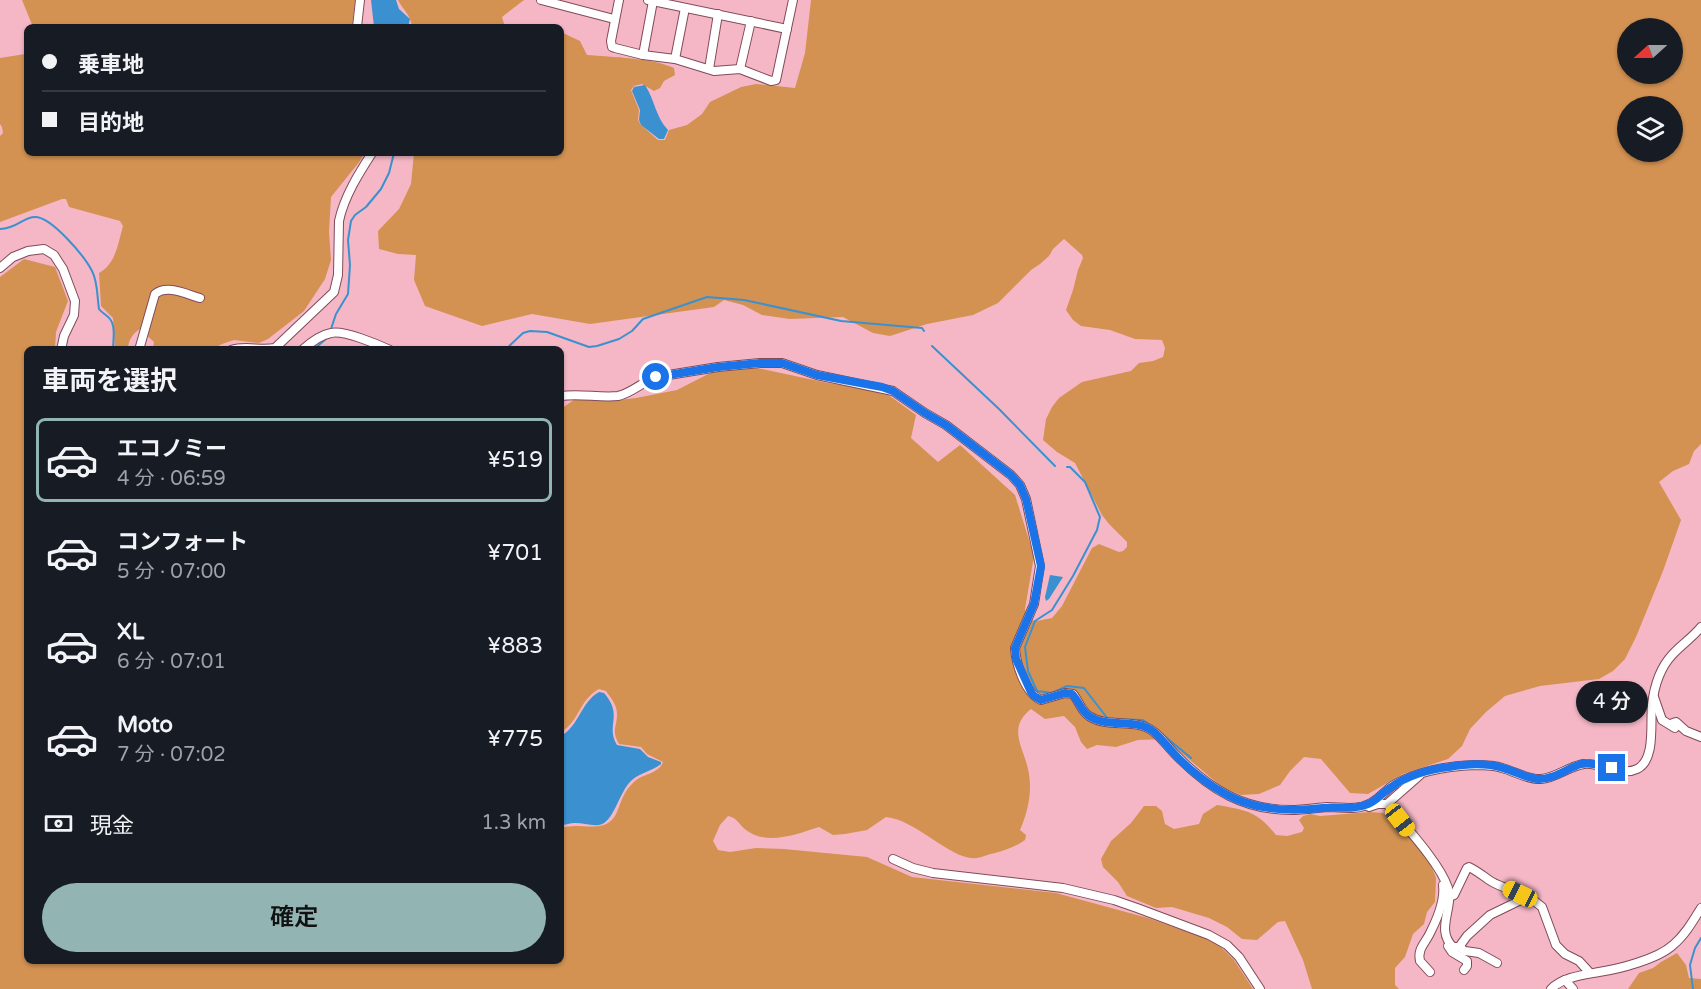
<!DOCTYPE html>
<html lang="ja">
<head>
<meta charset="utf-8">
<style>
  :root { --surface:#171b24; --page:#20242c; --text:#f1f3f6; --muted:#9ea1a6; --line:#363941; --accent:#92b4b2 }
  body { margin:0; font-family:"Varela Round","Noto Sans JP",sans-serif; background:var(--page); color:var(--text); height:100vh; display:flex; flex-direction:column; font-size:22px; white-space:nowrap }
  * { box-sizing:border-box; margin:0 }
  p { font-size:20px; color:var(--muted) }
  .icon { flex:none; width:33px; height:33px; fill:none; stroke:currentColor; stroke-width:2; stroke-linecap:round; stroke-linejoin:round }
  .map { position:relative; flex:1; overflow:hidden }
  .details { position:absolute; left:24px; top:346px; width:540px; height:618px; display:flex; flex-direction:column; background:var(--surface); border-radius:9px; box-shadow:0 2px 4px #0004 }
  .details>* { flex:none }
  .hud { position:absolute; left:24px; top:24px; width:540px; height:132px; border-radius:9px; box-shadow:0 2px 4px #0004; display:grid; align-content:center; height:132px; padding:0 18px; background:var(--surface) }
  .needle { width:39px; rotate:249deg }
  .controls { position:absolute; left:1617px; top:18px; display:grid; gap:12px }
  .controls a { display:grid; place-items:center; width:66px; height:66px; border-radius:50%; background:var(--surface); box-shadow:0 2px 4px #0004; font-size:30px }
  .end { position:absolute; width:27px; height:27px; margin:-14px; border:8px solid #1a73e8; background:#fff; box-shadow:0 0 0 3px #fff }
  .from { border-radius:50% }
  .bubble { position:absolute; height:42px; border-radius:21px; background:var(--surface); box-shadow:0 2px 4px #0004; font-size:20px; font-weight:600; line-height:42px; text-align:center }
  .car { position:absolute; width:18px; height:36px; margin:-18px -9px; border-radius:8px; box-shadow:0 0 4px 2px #0007; background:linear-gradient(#f5c518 24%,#345 0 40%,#f5c518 0 76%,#345 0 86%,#f5c518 0) }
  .hud b { display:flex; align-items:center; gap:21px; height:57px; font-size:22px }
  .hud b+b { border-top:2px solid var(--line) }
  .hud i { width:15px; height:15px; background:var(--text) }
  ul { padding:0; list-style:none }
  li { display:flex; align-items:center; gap:18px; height:84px; margin:0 12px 9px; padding:0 6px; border:3px solid transparent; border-radius:9px }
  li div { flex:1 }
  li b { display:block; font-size:22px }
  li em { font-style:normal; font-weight:600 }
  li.selected { border-color:var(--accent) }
  li>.icon { width:54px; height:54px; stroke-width:1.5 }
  h2 { padding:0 18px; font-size:27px; line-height:72px }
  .pay { display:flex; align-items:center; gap:15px; height:66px; padding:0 18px; font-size:22px }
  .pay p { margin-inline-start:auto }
  .cta { display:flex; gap:12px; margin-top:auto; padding:12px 18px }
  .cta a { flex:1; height:69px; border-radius:36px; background:var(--accent); color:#111; font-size:24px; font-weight:600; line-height:69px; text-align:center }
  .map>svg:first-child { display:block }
  .green { fill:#d39252; fill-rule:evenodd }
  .water { fill:#3b91cf }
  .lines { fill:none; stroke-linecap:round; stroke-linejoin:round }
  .stream { stroke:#3b91cf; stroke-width:2 }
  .street-casing { stroke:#804b59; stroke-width:10 }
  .street { stroke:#fff; stroke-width:8 }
  .route { stroke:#1a73e8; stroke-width:8 }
</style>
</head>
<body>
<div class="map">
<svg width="1701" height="989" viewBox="0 0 1701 989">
  <rect width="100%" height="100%" fill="#f5b7c5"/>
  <g class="green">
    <path d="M22 0H355L352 27H33Z"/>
    <path d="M398 0H524L502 17 505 27H412C411 15 403 10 398 0Z"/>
    <path d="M811 0H1701V444L1694 451 1689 464 1673 471 1659 482 1681 520 1663 571 1636 637 1625 659 1613 671 1599 679 1540 686 1505 696 1486 712 1470 729 1462 746 1448 759 1403 774 1368 794 1350 793 1321 759 1304 757 1290 771 1280 785 1259 794 1241 795 1223 788 1165 739 1138 740 1116 747 1097 745 1087 749 1081 742 1075 727 1064 716 1045 719 1031 709C1007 728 1023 746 1028 769 1033 790 1028 812 1020 830L1026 835 1025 840C1015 847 1006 850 995 853 989 854 983 857 977 858 953 862 917 820 886 817L867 830 845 834 833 835 819 827C797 834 767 846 746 830 739 825 738 818 728 816L720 825 713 841 718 850 730 852 756 848 784 849 867 857 912 877 1056 893 1148 918 1216 942 1234 960 1253 989H0V277L24 259 55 267 68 301 56 332 55 349 27 350V962H561V827C566 827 571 826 575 826 591 826 609 831 617 812 621 802 624 791 633 783 642 773 658 775 663 762L647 754 641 747 619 744C611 731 617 727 617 714 617 705 611 698 606 691L599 689C578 701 580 721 561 732V409L575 399 619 400 636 398 677 390 716 370 752 367 828 383 883 391 916 415 911 438 938 462 960 445 1015 495 1034 556 1025 609 1026 619 1037 621 1052 618 1062 606 1092 548 1099 544 1119 552 1123 551 1127 547V542L1109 524 1102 515 1075 463 1057 452 1043 440 1046 419 1052 407 1059 398 1082 382 1131 371 1139 363 1153 361 1163 357 1165 348 1162 340 1135 339 1110 330 1081 326 1073 320 1066 310 1073 290 1078 270 1083 258 1082 255 1064 239 1053 249 1049 256 1040 264 1031 270 998 303 973 315 927 324 890 336 873 333 843 317 790 319 762 315 743 305 724 300 714 307 590 324 532 314 482 326 425 306 414 280 416 255 398 254 379 249 378 231 399 209 411 184 414 153H561V32L580 41 587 55C612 57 653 58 674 68L675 75 664 81 660 88 654 91 642 84 634 86 631 90 639 110 638 120 641 125 658 140H665L669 130 687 125 702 114 710 102 741 87 756 84 795 88 805 53ZM1628 28H1672V74H1628ZM1628 106H1672V152H1628Z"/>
    <path d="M27 52V153H364L360 161 331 197 329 232 331 260 325 279 304 311 268 339 259 343 234 340 222 344 212 349H153L154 342 140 329C132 334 128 341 128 349L115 350 113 318 101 306 99 273C116 264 118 243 123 226L120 221 69 207 66 199H62L0 222V136L3 133 2 127 0 124V58L25 54Z"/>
    <path d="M1217 805C1246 810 1257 811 1276 835L1287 836 1302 832 1304 828 1299 820 1303 816 1310 814 1320 816 1370 812 1383 813 1393 819 1417 846 1431 865 1436 878 1435 902 1427 912 1424 924 1413 934 1405 957 1395 968V985L1399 989H1312L1303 960 1285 921 1278 922 1257 940 1242 939 1227 927 1209 918 1172 907 1156 908 1127 896 1118 882 1103 867 1101 859 1111 841 1131 823 1144 806H1156L1162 811 1165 824 1174 829 1199 824 1203 814Z"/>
    <path d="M1677 953 1686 965 1689 978 1701 979V989H1628L1639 973 1653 968 1661 962Z"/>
  </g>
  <g class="water">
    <path d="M371 0H396L399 9 410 19 408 27H374Z"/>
    <path d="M645 85C655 100 655 116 668 130L664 139H659L641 125 639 120 640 110 632 91 634 87Z"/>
    <path d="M1050 575 1063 577 1049 599 1046 601 1045 597Z"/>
    <path d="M599 692 604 693C624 716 605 725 617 745L640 749 648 757 661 762V764C652 771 640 773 632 780 619 791 614 823 599 825 591 826 583 823 575 823 570 823 566 825 561 825V736C579 726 581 702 599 692Z"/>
  </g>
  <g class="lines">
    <g class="stream">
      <path d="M0 229C17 229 23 217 35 217 52 217 85 257 92 271 98 282 97 297 99 309 102 313 107 315 110 319 116 327 113 341 113 350"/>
      <path d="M331 329 336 314 348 294 350 265 348 240 351 221 355 215 366 207 381 189 389 173 394 153"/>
      <path d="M932 346 999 409 1055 466"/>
      <path d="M313 350 327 338"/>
      <path d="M505 350 523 333 530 331 547 332 589 347 597 346 619 339 632 331 643 319 707 297 744 300 841 321 922 328 924 331"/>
      <path d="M1067 467H1070L1085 482 1100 517 1097 530 1073 576 1052 610 1035 621 1025 647 1028 671 1037 691 1052 693 1067 686 1084 688 1108 719 1143 720 1156 729 1191 758"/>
      <path d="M1693 989 1690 965 1695 948 1701 938"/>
    </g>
    <defs>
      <g id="street">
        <path d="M541 0 614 19"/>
        <path d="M619 0 611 41 612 47 615 48 643 55 675 59 714 71 740 69 771 81 776 80 793 0"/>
        <path d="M648 0 787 29"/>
        <path d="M357 27 360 0"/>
        <path d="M643 55 653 1"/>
        <path d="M675 59 685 8"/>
        <path d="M709 69 718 14"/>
        <path d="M740 69 751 21"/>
        <path d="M0 268 13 257 28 251 44 249 54 255 63 269 75 301 74 315 64 336 61 350"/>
        <path d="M139 350 155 294C167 284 186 294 200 298"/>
        <path d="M231 350C247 345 259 351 275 348L334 292 338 275 339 221C344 197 359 173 372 153"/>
        <path d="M302 350C310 343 320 335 331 333 344 330 377 344 390 350"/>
        <path d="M561 396C580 393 599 398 618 396 632 393 642 382 656 377L718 367 760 363H782L817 375 893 391 925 413 946 425 1011 475 1020 485 1026 499 1040 566 1034 604 1015 648C1016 664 1025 693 1041 700L1065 693 1073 694C1079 701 1081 711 1089 716 1108 729 1136 717 1154 732 1163 739 1170 750 1179 758 1211 790 1244 810 1291 810 1303 810 1315 808 1327 807 1342 807 1357 811 1371 803 1379 799 1385 791 1392 786 1417 771 1447 766 1475 765 1484 765 1494 765 1502 768 1514 771 1528 780 1541 779 1556 778 1569 766 1584 764 1601 762 1621 777 1637 769 1656 760 1650 723 1652 705 1654 688 1660 668 1672 655 1681 645 1692 638 1701 627"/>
        <path d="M1654 697 1662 720 1675 728 1673 723 1676 722 1686 731 1701 737"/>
        <path d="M1387 804 1420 775"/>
        <path d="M1369 807 1378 804H1387C1404 825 1440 863 1448 888 1454 908 1435 930 1453 947H1459L1467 936 1490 915 1523 899 1533 900 1542 907 1556 945 1565 954 1579 961 1590 973"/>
        <path d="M893 859 913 868 933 873 1063 888 1114 900 1137 908 1209 935 1227 945 1239 957 1260 989"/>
        <path d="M1449 897 1454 895 1467 868 1469 867C1477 871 1482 875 1489 880 1500 888 1515 888 1523 899"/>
        <path d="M1448 946 1452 952 1467 961V966L1464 970"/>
        <path d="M1459 947 1465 951 1479 953 1497 963"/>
        <path d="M1430 972 1420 961C1417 948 1426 943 1431 931 1438 917 1445 900 1443 885"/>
        <path d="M1565 980 1573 989"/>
        <path d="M1551 989C1563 977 1583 975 1599 972 1619 969 1658 959 1673 945 1685 935 1693 921 1701 908"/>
      </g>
    </defs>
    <use href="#street" class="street-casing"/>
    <use href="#street" class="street"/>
  </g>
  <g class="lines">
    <path class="route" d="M656 377 718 367 760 363H782L817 375 882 387 893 391 925 413 946 425 1011 475 1020 485 1026 499 1041 566 1034 604 1015 648 1016 659 1031 692 1034 696 1041 700 1065 693 1072 694C1079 701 1081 711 1089 716 1108 729 1136 717 1154 732 1163 740 1170 750 1179 759 1224 802 1260 815 1323 808 1340 806 1351 811 1368 804 1376 801 1382 793 1390 788 1406 776 1429 769 1449 767 1466 764 1487 763 1503 768 1515 771 1526 778 1538 779 1553 780 1568 768 1581 764 1591 762 1603 766 1612 768"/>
  </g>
</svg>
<div class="controls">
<a><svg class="needle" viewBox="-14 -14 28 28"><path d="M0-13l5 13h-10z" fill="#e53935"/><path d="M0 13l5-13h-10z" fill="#9ea1a6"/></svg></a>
<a><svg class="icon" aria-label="layers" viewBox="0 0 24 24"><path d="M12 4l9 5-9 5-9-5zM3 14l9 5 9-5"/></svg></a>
</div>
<i class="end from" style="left:656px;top:377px"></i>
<i class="end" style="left:1612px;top:768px"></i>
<div class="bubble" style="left:1576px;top:681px;width:72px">4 分</div>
<i class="car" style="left:1400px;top:820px;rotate:142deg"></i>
<i class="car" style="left:1520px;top:894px;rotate:296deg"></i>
<div class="hud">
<b><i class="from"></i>乗車地</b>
<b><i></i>目的地</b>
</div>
<section class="details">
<h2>車両を選択</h2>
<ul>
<li class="selected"><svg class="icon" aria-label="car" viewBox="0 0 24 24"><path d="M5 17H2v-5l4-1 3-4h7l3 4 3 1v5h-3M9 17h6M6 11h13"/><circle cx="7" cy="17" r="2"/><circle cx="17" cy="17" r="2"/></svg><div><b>エコノミー</b><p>4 分 · 06:59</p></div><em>¥519</em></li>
<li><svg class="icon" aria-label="car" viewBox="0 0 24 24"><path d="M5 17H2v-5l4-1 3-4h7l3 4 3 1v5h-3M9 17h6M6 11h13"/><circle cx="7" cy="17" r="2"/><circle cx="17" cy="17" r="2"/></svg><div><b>コンフォート</b><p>5 分 · 07:00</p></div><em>¥701</em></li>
<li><svg class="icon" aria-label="car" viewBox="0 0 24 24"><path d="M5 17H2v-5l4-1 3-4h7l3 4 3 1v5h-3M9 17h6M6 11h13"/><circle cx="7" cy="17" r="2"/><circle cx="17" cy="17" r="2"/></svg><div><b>XL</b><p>6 分 · 07:01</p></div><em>¥883</em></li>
<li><svg class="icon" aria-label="car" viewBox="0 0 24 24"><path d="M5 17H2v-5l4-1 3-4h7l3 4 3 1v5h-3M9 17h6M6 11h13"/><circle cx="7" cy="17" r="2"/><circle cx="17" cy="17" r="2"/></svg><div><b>Moto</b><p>7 分 · 07:02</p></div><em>¥775</em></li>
</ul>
<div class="pay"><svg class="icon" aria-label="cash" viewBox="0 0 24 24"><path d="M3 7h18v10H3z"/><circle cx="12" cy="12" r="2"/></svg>現金<p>1.3 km</p></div>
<div class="cta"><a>確定</a></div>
</section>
</div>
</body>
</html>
